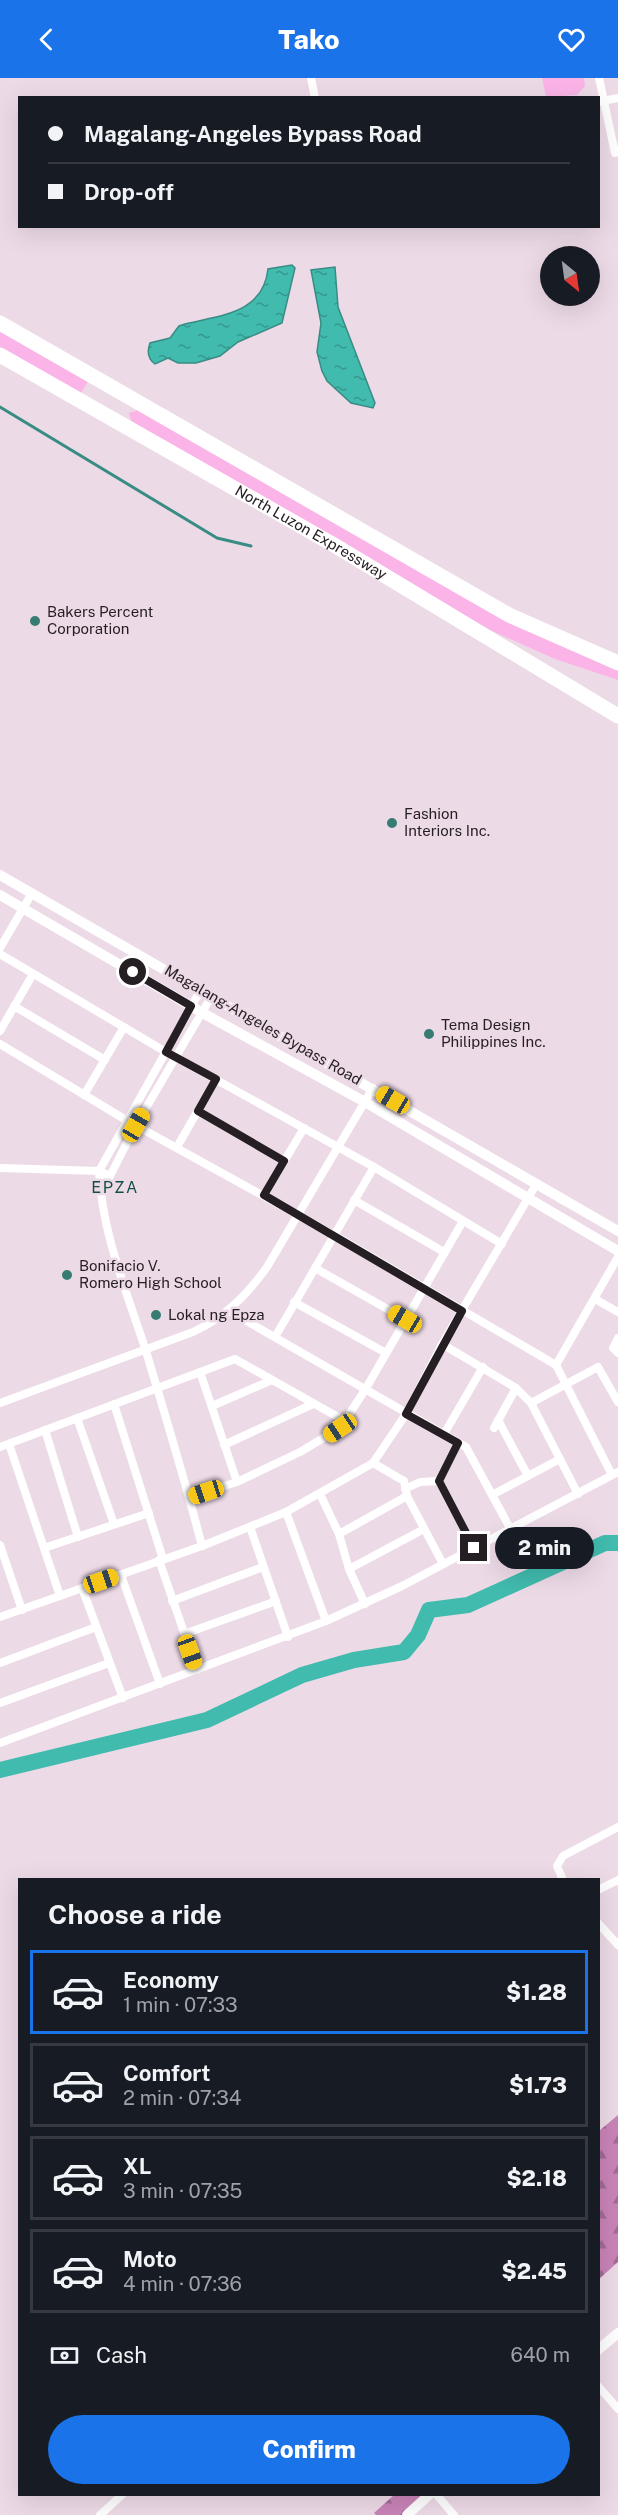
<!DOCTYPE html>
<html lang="en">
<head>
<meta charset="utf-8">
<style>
  :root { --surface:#171b24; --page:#20242c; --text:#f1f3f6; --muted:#9ea1a6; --line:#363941; --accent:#1a73e8 }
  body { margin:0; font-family:"Public Sans",sans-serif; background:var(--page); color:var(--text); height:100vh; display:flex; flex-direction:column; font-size:22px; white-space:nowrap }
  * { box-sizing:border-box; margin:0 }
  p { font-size:20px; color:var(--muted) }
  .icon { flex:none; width:33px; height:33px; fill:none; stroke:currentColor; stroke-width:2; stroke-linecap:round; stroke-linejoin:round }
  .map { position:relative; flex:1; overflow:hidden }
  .sheet { position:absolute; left:18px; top:1800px; width:582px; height:618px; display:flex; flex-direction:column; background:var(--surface); border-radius:0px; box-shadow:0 6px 24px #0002 }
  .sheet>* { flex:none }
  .guide { position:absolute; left:18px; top:18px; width:582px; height:132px; border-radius:0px; box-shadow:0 6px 24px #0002; display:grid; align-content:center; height:132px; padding:0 30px; background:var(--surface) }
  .needle { width:39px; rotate:151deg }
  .buttons { position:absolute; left:540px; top:168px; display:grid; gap:12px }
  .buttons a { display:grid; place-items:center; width:60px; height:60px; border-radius:50%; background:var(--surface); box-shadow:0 6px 24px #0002; font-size:30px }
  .end { position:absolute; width:27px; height:27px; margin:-14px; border:8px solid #251e23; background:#fff; box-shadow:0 0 0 3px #fff }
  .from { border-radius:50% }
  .bubble { position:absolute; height:42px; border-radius:21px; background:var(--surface); box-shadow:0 6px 24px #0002; font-size:20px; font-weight:800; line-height:42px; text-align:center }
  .car { position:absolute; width:18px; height:36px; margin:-18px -9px; border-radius:8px; box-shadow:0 0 4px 2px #0007; background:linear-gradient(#f5c518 24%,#345 0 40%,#f5c518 0 76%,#345 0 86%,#f5c518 0) }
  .guide b { display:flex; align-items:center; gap:21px; height:57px; font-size:22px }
  .guide b+b { border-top:2px solid var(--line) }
  .guide i { width:15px; height:15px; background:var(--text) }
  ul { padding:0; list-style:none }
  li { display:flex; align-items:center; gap:18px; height:84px; margin:0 12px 9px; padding:0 18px; border:3px solid var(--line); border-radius:0px }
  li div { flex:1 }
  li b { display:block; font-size:22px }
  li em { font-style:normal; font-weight:800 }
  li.selected { border-color:var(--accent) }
  li>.icon { width:54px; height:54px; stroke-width:1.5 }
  h2 { padding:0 30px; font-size:27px; line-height:72px }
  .pay { display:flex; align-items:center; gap:15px; height:66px; padding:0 30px; font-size:22px }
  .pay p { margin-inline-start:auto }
  .button { display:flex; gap:12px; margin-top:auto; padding:12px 30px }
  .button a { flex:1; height:69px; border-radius:36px; background:var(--accent); color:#fff; font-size:24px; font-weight:800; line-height:69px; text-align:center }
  header { display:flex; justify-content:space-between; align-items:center; height:78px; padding:0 30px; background:var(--accent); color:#fff; font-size:27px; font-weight:800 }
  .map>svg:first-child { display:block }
  .green { fill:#fbb4e8 }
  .forest { fill:url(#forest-firs) }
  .water { fill:url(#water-ripples); stroke:#398c84; stroke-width:1.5 }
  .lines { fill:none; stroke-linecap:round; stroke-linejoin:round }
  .stream { stroke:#398c84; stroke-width:3 }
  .river { stroke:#41bbae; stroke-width:16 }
  .minor { stroke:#fff; stroke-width:8 }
  .tertiary { stroke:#fff; stroke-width:10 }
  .motorway { stroke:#fff; stroke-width:15 }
  .route { stroke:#251e23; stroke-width:8 }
  .poi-dot { fill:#367c73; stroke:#eddae7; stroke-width:2 }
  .labels { text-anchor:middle; stroke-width:5; stroke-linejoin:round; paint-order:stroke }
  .street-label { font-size:15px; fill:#251e23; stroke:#eddae7 }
  .poi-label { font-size:15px; fill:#251e23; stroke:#eddae7; text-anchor:start }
  .neighbourhood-label { font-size:16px; letter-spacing:1.5px; fill:#124e47; stroke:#eddae7 }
</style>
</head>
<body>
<header><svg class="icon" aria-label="back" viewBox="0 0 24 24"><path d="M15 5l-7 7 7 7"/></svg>Tako<svg class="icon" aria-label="heart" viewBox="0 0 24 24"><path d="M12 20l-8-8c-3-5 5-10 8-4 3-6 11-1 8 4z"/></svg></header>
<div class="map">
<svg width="618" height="2437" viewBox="0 0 618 2437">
  <defs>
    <pattern id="forest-firs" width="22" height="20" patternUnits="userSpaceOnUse" patternTransform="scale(1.5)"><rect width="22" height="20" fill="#c984b8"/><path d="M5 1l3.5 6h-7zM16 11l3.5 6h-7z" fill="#a36b95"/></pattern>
    <pattern id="water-ripples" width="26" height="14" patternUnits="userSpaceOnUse" patternTransform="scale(1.5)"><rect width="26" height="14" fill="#41bbae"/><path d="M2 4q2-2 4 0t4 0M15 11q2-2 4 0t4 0" fill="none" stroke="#36978d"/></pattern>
  </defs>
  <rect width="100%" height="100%" fill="#eddae7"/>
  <g class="green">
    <path d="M542 0H584L585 8 577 17 546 19Z"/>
    <path d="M0 252 89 302 81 315 0 272Z"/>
    <path d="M141 331 618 591V602L555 581 481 548 132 346 129 335Z"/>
  </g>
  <g class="forest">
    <path d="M618 2037V2184L599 2201V2053Z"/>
    <path d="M394 2417H427L403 2437H376L374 2435Z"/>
  </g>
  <g class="water">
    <path d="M292 187 295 190 282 245 238 264 220 278 196 285H178L168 280 155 286C148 281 147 273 150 265L170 260 179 248 185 246C220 237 263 236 268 191Z"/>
    <path d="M335 189 338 229 375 325 373 330 351 325 327 303 322 293 317 274 321 245 311 192Z"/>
  </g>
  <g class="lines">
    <path class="stream" d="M0 329 217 460 251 468"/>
    <path class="river" d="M0 1692 207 1642 302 1597 354 1582 404 1574 418 1557 429 1532 468 1527 605 1465H618"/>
    <g class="minor">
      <path d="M311 0 315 20"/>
      <path d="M599 0 615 75"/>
      <path d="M598 24 618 20"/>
      <path d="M0 870 32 815"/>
      <path d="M0 876 166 974 374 1089 502 1166"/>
      <path d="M200 913 99 1093C102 1155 126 1212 145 1270 165 1336 185 1402 202 1468"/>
      <path d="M14 928 105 982"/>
      <path d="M0 953 33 896"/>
      <path d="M0 966 126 1042 334 1157 556 1287 612 1397"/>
      <path d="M84 1017 124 949"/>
      <path d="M198 1033 284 1083"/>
      <path d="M177 1069 216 1001"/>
      <path d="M0 1090 99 1093 110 1098"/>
      <path d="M100 1110 110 1098 136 1047 211 919"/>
      <path d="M264 1117 304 1050"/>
      <path d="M354 1122 444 1174"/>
      <path d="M315 1190 405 1241"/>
      <path d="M595 1221 618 1234"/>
      <path d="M294 1224 386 1275"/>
      <path d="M229 1233 466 1369 510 1450"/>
      <path d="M275 1259 374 1089"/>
      <path d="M618 1260 613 1270 618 1275"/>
      <path d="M442 1266 516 1310 531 1325 578 1416"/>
      <path d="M556 1287 618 1179"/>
      <path d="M200 1294 237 1404"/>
      <path d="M0 1325 193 1254C225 1239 246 1218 267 1189L373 1010"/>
      <path d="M531 1325 598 1289 618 1324"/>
      <path d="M114 1326 163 1481"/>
      <path d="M212 1328 272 1302"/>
      <path d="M77 1340 114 1446"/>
      <path d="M498 1342 528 1398"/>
      <path d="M494 1350 516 1310"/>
      <path d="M45 1352 78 1459"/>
      <path d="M444 1356 483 1289"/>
      <path d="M458 1365 439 1403 474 1470"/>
      <path d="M9 1366 60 1518"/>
      <path d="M224 1367 313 1326"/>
      <path d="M0 1369 235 1281 345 1343"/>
      <path d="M373 1385 404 1403 407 1418 443 1486"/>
      <path d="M405 1411 420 1404 439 1403"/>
      <path d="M320 1416 339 1456 407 1418"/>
      <path d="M492 1417 560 1381"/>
      <path d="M190 1419 237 1404 300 1374 340 1350 365 1312 463 1143"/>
      <path d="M286 1434 326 1543"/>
      <path d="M250 1449 288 1559"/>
      <path d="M339 1456 349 1491"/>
      <path d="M0 1467 22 1532"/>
      <path d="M44 1470 149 1435"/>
      <path d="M159 1482 197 1592"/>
      <path d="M121 1497 160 1606"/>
      <path d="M82 1510 123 1620"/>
      <path d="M172 1523 263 1489"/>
      <path d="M365 1526 349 1491 424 1451"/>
      <path d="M0 1539 202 1468 286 1434 373 1385 406 1336 442 1266 537 1105"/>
      <path d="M184 1556 276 1523"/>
      <path d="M0 1585 96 1549"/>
      <path d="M0 1625 109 1585"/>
      <path d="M0 1665 326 1543 402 1508 618 1394"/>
      <path d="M563 1802 557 1788 563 1778 618 1749"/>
      <path d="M598 1812 618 1802"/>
      <path d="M598 1845 618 1867"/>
      <path d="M598 2308 618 2331"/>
      <path d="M436 2416 454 2437"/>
      <path d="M100 2437 123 2416"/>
    </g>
    <g class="tertiary">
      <path d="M0 797 618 1153"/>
      <path d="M0 817 201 934 365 1024 618 1173"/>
      <path d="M598 2272 618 2255"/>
      <path d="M407 2437 430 2416"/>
    </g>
    <g class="motorway">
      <path d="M0 245 509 537 618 585"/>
      <path id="s1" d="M0 277 334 467 618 638"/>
    </g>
  </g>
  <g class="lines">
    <path class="route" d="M133 894 191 928 166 974 216 1001 198 1033 284 1083 264 1117 462 1233 406 1336 458 1365 439 1403 474 1470"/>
  </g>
  <g class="poi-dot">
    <circle cx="35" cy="543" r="6"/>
    <circle cx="392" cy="745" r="6"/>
    <circle cx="429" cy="956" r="6"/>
    <circle cx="67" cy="1197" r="6"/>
    <circle cx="156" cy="1237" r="6"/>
  </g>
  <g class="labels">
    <g class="street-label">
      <text dy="5" stroke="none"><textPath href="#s1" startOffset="358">North Luzon Expressway</textPath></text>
      <text transform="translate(263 947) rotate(30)" y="5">Magalang-Angeles Bypass Road</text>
    </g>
    <g class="poi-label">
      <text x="47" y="539">Bakers Percent<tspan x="47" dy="17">Corporation</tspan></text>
      <text x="404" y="741">Fashion<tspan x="404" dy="17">Interiors Inc.</tspan></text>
      <text x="441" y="952">Tema Design<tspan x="441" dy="17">Philippines Inc.</tspan></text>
      <text x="79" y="1193">Bonifacio V.<tspan x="79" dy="17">Romero High School</tspan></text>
      <text x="168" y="1242">Lokal ng Epza</text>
    </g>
    <g class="neighbourhood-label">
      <text x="115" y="1115">EPZA</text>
    </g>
  </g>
</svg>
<div class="buttons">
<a><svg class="needle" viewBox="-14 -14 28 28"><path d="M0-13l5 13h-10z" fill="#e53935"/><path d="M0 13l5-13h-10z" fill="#9ea1a6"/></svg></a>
</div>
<i class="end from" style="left:133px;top:894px"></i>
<i class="end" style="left:474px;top:1470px"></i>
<div class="bubble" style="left:495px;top:1449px;width:99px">2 min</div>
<i class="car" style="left:393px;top:1022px;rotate:300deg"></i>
<i class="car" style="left:136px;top:1047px;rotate:30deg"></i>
<i class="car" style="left:405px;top:1241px;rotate:300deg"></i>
<i class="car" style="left:340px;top:1350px;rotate:236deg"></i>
<i class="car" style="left:206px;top:1414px;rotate:252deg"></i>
<i class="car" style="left:101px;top:1503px;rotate:71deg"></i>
<i class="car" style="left:190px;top:1574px;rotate:160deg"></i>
<div class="guide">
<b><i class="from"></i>Magalang-Angeles Bypass Road</b>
<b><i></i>Drop-off</b>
</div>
<section class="sheet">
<h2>Choose a ride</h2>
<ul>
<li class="selected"><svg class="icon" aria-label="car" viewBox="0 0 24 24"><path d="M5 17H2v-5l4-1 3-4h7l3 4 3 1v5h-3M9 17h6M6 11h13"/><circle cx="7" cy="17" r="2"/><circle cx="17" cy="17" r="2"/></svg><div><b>Economy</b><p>1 min · 07:33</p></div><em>$1.28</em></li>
<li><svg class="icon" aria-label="car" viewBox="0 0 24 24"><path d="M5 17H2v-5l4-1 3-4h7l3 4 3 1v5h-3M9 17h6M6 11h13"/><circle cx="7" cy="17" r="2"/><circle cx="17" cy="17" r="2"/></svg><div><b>Comfort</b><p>2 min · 07:34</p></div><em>$1.73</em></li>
<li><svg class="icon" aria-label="car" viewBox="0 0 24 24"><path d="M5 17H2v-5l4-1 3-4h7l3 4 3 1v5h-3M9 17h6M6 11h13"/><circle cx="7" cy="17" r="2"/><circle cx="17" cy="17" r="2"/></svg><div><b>XL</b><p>3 min · 07:35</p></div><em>$2.18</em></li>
<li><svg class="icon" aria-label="car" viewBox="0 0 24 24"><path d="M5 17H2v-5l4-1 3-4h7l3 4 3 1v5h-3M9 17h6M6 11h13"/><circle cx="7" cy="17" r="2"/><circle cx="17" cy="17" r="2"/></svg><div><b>Moto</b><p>4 min · 07:36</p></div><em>$2.45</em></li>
</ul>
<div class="pay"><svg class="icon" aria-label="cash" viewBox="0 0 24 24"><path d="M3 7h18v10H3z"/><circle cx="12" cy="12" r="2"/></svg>Cash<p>640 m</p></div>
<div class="button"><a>Confirm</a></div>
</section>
</div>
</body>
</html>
